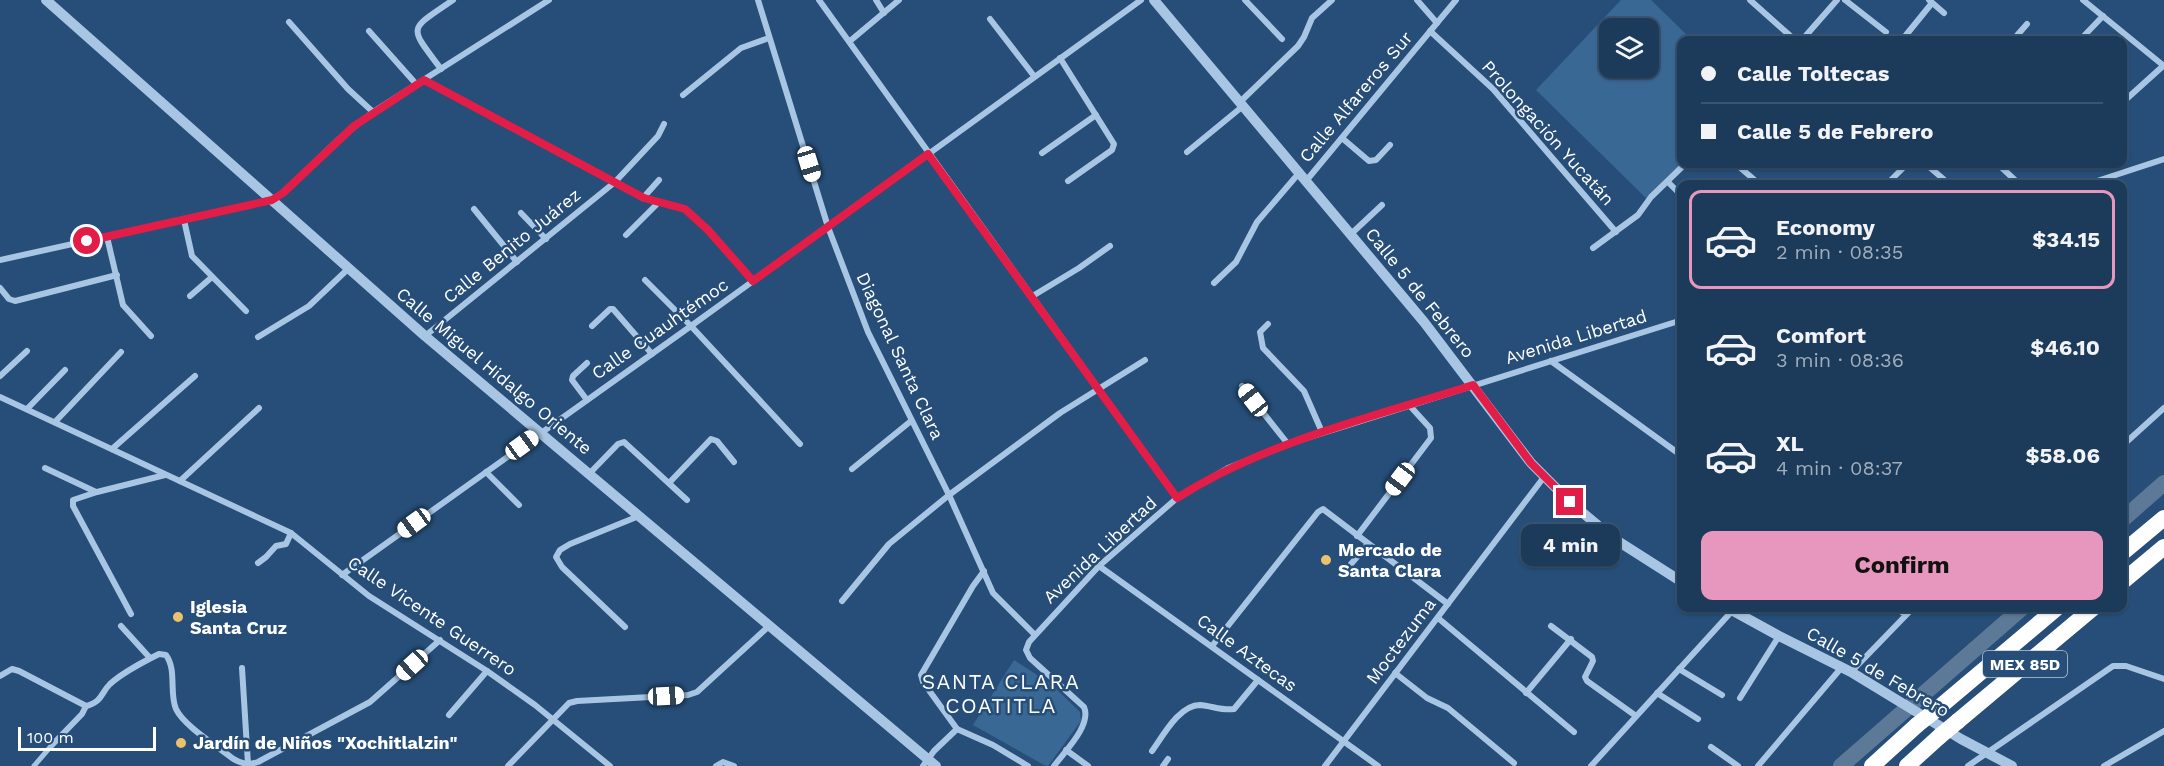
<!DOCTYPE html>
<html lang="en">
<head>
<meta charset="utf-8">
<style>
  :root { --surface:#1c3a5a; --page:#254160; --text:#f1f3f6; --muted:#a0adbb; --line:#3a5470; --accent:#e797bd }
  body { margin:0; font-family:"Work Sans",sans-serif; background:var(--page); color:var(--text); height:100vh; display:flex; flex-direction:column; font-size:22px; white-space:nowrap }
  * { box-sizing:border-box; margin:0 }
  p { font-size:20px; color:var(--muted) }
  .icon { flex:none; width:33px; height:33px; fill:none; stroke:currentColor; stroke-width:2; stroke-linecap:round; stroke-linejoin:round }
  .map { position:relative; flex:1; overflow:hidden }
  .details { position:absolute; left:1677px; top:180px; width:450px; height:432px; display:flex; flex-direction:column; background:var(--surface); border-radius:12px; box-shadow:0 2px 4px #0004,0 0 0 2px var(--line) }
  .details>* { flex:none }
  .banner { position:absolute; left:1677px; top:36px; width:450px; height:132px; border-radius:12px; box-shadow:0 2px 4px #0004,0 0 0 2px var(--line); display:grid; align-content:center; height:132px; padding:0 24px; background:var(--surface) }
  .fabs { position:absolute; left:1599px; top:18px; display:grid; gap:12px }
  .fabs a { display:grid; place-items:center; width:60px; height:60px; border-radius:12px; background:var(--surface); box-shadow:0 2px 4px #0004,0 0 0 2px var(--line); font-size:30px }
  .scale { position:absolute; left:18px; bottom:15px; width:138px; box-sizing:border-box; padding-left:6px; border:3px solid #fff; border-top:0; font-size:16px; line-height:21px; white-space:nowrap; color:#fff; -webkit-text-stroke:4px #264e78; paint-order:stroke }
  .end { position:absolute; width:27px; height:27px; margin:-14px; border:8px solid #e11d48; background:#fff; box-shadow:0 0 0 3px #fff }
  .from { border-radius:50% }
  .bubble { position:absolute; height:42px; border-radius:12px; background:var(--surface); box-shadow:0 2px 4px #0004,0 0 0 2px var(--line); font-size:20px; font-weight:700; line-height:42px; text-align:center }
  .car { position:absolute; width:18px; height:36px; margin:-18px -9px; border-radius:8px; box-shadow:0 0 4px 2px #0007; background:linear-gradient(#fff 24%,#345 0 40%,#fff 0 76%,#345 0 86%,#fff 0) }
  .banner b { display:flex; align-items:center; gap:21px; height:57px; font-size:22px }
  .banner b+b { border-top:2px solid var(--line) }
  .banner i { width:15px; height:15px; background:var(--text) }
  ul { padding:10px 0 0; list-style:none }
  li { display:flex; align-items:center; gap:18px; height:99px; margin:0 12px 9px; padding:0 12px; border:3px solid transparent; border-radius:12px }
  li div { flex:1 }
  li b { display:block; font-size:22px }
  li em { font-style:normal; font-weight:700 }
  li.selected { border-color:var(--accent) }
  li>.icon { width:54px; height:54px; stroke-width:1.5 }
  .action { display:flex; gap:12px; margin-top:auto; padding:12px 24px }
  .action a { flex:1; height:69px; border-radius:12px; background:var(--accent); color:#111; font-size:24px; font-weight:700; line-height:69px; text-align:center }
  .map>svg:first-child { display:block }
  .green { fill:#3a6895; fill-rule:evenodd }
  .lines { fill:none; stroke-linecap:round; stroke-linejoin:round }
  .river { stroke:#5c7998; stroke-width:16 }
  .pedestrian { stroke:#a8c6e3; stroke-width:5 }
  .minor { stroke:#a8c6e3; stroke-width:6 }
  .tertiary { stroke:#a8c6e3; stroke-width:10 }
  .motorway { stroke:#fff; stroke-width:16 }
  .motorway-bridge { stroke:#fff; stroke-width:16 }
  .route { stroke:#e11d48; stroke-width:8 }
  .poi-dot { fill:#ecc16d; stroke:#264e78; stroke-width:2 }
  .labels { text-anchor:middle; stroke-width:5; stroke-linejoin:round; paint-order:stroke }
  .shield { fill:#264e78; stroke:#becad6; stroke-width:1.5 }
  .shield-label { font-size:16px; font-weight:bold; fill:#fff }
  .street-label { font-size:18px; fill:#fff; stroke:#264e78 }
  .poi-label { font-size:18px; font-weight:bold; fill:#fff; stroke:#264e78; text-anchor:start }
  .quarter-label { font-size:21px; letter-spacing:1.5px; fill:#fff; stroke:#264e78 }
</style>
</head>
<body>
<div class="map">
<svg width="2164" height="766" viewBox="0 0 2164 766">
  <rect width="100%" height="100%" fill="#264e78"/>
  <g class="green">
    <path d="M1621 0H1651L1692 40H1682V164L1648 200 1536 90ZM1610 28H1648V68H1610Z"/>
    <path d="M1014 660 1051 684 1080 712 1081 721 1048 766 1044 765 973 725Z"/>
  </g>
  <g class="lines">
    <g class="river">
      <path d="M2122 520 2164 483"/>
      <path d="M1841 766 2022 608"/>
    </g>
    <path class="pedestrian" d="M34 766 52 745"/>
    <g class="minor">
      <path d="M758 0 828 227 868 332 949 495 993 593 1034 634"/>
      <path d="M819 0 1177 498"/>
      <path d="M876 0 884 13"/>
      <path d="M1245 0 1282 39"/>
      <path d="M1417 0 1437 23"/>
      <path d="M1750 0 1795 40"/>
      <path d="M1845 0 1886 32"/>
      <path d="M1929 0 1944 13"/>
      <path d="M2083 0 2164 66"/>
      <path d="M990 19 1034 76"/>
      <path d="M289 22 348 89 373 112"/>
      <path d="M369 31 417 85"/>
      <path d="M1430 31 1493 89 1616 232"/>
      <path d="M1802 40 1837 0"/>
      <path d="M1902 40 1932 3"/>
      <path d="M2013 40 2027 24"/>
      <path d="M2080 40 2103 16"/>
      <path d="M850 41 899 0"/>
      <path d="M1060 58 1114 144 1112 150 1068 181"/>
      <path d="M441 69C408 25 408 31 453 0"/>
      <path d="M424 80 643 198 685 209 708 230 753 281"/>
      <path d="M683 95 741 48 769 38"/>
      <path d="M1240 102 1298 46 1304 37 1312 18 1332 0"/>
      <path d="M2122 103 2163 66"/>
      <path d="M1342 138 1369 161 1376 160 1390 145"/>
      <path d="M1187 152 1243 106"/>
      <path d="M1042 153 1096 115"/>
      <path d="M1736 164 1758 183"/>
      <path d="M1926 164 1949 184"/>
      <path d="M1998 164 2019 184"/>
      <path d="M1306 181 1456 0"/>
      <path d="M1668 182 1682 196"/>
      <path d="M1887 184 1907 164"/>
      <path d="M2088 184 2164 159"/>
      <path d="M643 198 659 180"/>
      <path d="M474 209 517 262"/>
      <path d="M521 213 546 239"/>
      <path d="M184 220 192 256 246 311"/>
      <path d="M1351 234 1382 205"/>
      <path d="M626 235 659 202"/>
      <path d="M107 237 123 305 151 336"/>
      <path d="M1593 248 1638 215 1651 197 1685 164"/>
      <path d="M0 260 272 200 283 193 339 139 373 112 549 0"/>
      <path d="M645 280 691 326 800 444"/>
      <path d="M1214 283 1236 262 1257 222 1299 173"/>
      <path d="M0 288 9 299 15 301 117 275"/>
      <path d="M190 296 212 277"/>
      <path d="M1031 297 1079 268 1110 246"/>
      <path d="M1268 324 1260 332 1263 348 1304 391 1322 432"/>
      <path d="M592 326 610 309H613L652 354"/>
      <path d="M425 336 615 182 658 136 664 124"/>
      <path d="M258 337 309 306 349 268"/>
      <path d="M1551 361 1682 456"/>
      <path d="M0 376 27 351"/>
      <path d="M1242 386 1288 444"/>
      <path d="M0 397 291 533 369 596 487 671 535 705 610 766"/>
      <path d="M587 400 572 380 573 376 587 363"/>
      <path d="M27 409 65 370"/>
      <path d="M55 422 121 352"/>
      <path d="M2122 446 2164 408"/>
      <path d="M112 449 195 376"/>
      <path d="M45 468 96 492"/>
      <path d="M852 469 911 421"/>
      <path d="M486 472 519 505"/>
      <path d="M589 474 618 444 624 442 687 500"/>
      <path d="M180 481 259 408"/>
      <path d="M669 483 711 439 717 441 734 462"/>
      <path d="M1357 536 1431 438 1430 428 1410 406"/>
      <path d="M258 563 266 557 276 546 286 544 291 533"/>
      <path d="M1351 564 1368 544"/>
      <path d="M1099 566 1378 766"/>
      <path d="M342 575 691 326 1141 0"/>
      <path d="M842 601 889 544 949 495 1060 413 1145 360"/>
      <path d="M1895 608 1905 614"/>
      <path d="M131 614 73 506V500L97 492 165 475"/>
      <path d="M1438 618 1574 732"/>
      <path d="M121 626 150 658"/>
      <path d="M1551 626 1592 657 1593 661 1585 677 1587 681 1636 716"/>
      <path d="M625 627 562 567 556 557 560 550 570 544 639 516"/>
      <path d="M1212 646 1318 512 1323 509 1448 604"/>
      <path d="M242 668 248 764"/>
      <path d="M1679 669 1722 695"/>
      <path d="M1851 672 1913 608"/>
      <path d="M1395 673 1427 698 1448 708 1514 763"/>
      <path d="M0 676 12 669 19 671 86 706C103 701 100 694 110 684 123 672 143 662 159 654L166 655C177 670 169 693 176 709 184 726 217 746 232 758 241 764 248 765 258 762L370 702 440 640"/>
      <path d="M1526 693 1571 639"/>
      <path d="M1657 693 1698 719"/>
      <path d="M1740 698 1779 636"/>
      <path d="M449 715 487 671"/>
      <path d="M957 729 923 682 921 675 973 586 984 571"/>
      <path d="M957 729 993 745 1028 766"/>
      <path d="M52 745 82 714 86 706"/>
      <path d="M1711 747 1738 766"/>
      <path d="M1066 750 1088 766"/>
      <path d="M1152 751C1163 736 1179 705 1200 705 1212 706 1223 711 1234 709L1258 680"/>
      <path d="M508 766 569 703 577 701 688 695 697 692 769 626"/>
      <path d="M716 766 723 762 734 766"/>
      <path d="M923 766 934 751 957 729"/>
      <path d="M1054 766C1065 751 1092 725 1084 707L1030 658 1026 650 1029 642 1099 566 1177 498 1228 468 1288 444 1682 320"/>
      <path d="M1163 766 1168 759"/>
      <path d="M1325 766 1544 477"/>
      <path d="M1591 766 1733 610"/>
      <path d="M1758 766 1842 667"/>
      <path d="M1968 766 2113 666H2126L2164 679"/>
      <path d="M2104 766 2164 731"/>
    </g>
    <g class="tertiary">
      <path d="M46 0 425 336 936 766"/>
      <path d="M1154 0 1424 322 1531 463 1571 503 1613 538 1682 582"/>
      <path d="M1728 608 1779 636 1851 672 1961 739 2012 766"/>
    </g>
    <g class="motorway">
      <path d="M2122 553 2164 518"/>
      <path d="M2122 582 2164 547"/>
      <path d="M1936 710 2057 608"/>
      <path d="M1958 721 2093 608"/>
      <path d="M1872 766 1917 725"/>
      <path d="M1907 766 1940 736"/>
    </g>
    <g class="motorway-bridge">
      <path d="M1917 725 1936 710"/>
      <path d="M1940 736 1958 721"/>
    </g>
  </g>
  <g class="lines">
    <path class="route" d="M87 241 272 200 283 193 354 126 424 80 644 198 685 209 708 230 753 281 928 154 1177 498C1267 441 1373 417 1473 385L1531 463 1570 502"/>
  </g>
  <g class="poi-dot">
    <circle cx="1326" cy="560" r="6"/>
    <circle cx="178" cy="617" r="6"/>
    <circle cx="181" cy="743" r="6"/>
  </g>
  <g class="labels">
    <rect class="shield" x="1983" y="651" width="84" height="26" rx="4.5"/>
    <g class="shield-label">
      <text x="2025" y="670">MEX 85D</text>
    </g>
    <g class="street-label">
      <text transform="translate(1356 97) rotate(-50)" y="6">Calle Alfareros Sur</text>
      <text transform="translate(1548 133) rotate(48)" y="6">Prolongación Yucatán</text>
      <text transform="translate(512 246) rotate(-39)" y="6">Calle Benito Juárez</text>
      <text transform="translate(1420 293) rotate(51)" y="6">Calle 5 de Febrero</text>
      <text transform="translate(660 329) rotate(-35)" y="6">Calle Cuauhtémoc</text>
      <text transform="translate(1576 337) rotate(-17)" y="6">Avenida Libertad</text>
      <text transform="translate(900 356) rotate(65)" y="6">Diagonal Santa Clara</text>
      <text transform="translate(494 371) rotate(40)" y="6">Calle Miguel Hidalgo Oriente</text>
      <text transform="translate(1100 550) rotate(-43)" y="6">Avenida Libertad</text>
      <text transform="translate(432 616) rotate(34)" y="6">Calle Vicente Guerrero</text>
      <text transform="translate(1401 641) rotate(-53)" y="6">Moctezuma</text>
      <text transform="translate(1247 653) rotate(36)" y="6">Calle Aztecas</text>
      <text transform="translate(1878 672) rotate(30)" y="6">Calle 5 de Febrero</text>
    </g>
    <g class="poi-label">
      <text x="1338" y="556">Mercado de<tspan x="1338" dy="21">Santa Clara</tspan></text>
      <text x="190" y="613">Iglesia<tspan x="190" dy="21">Santa Cruz</tspan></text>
      <text x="193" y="749">Jardín de Niños "Xochitlalzin"</text>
    </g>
    <g class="quarter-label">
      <text x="1001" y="689">SANTA CLARA<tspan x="1001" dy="24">COATITLA</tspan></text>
    </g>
  </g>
</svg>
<div class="fabs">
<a><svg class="icon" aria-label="layers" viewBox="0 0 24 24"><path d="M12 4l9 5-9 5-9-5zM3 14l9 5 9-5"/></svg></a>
</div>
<div class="scale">100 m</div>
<i class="end from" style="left:87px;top:241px"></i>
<i class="end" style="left:1570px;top:502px"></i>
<div class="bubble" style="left:1521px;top:524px;width:99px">4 min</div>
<i class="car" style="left:809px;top:164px;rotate:163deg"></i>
<i class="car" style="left:1253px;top:400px;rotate:322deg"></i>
<i class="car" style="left:522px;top:445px;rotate:54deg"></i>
<i class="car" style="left:1400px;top:479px;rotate:217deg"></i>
<i class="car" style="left:414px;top:523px;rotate:234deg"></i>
<i class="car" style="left:412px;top:665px;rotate:228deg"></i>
<i class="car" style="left:666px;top:696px;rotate:87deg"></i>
<div class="banner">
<b><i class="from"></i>Calle Toltecas</b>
<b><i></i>Calle 5 de Febrero</b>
</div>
<section class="details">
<ul>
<li class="selected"><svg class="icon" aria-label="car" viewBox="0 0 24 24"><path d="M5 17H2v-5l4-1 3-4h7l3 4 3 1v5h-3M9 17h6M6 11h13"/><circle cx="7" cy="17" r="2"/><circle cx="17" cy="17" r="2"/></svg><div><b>Economy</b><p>2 min · 08:35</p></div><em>$34.15</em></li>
<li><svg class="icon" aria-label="car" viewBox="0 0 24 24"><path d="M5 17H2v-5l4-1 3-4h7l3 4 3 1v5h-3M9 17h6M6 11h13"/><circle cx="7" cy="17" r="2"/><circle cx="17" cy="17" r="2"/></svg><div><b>Comfort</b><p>3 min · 08:36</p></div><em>$46.10</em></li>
<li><svg class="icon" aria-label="car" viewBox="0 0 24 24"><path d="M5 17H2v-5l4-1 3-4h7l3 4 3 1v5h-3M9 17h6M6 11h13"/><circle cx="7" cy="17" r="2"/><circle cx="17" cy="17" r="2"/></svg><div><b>XL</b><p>4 min · 08:37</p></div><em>$58.06</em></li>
</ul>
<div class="action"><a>Confirm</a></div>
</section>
</div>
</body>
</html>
